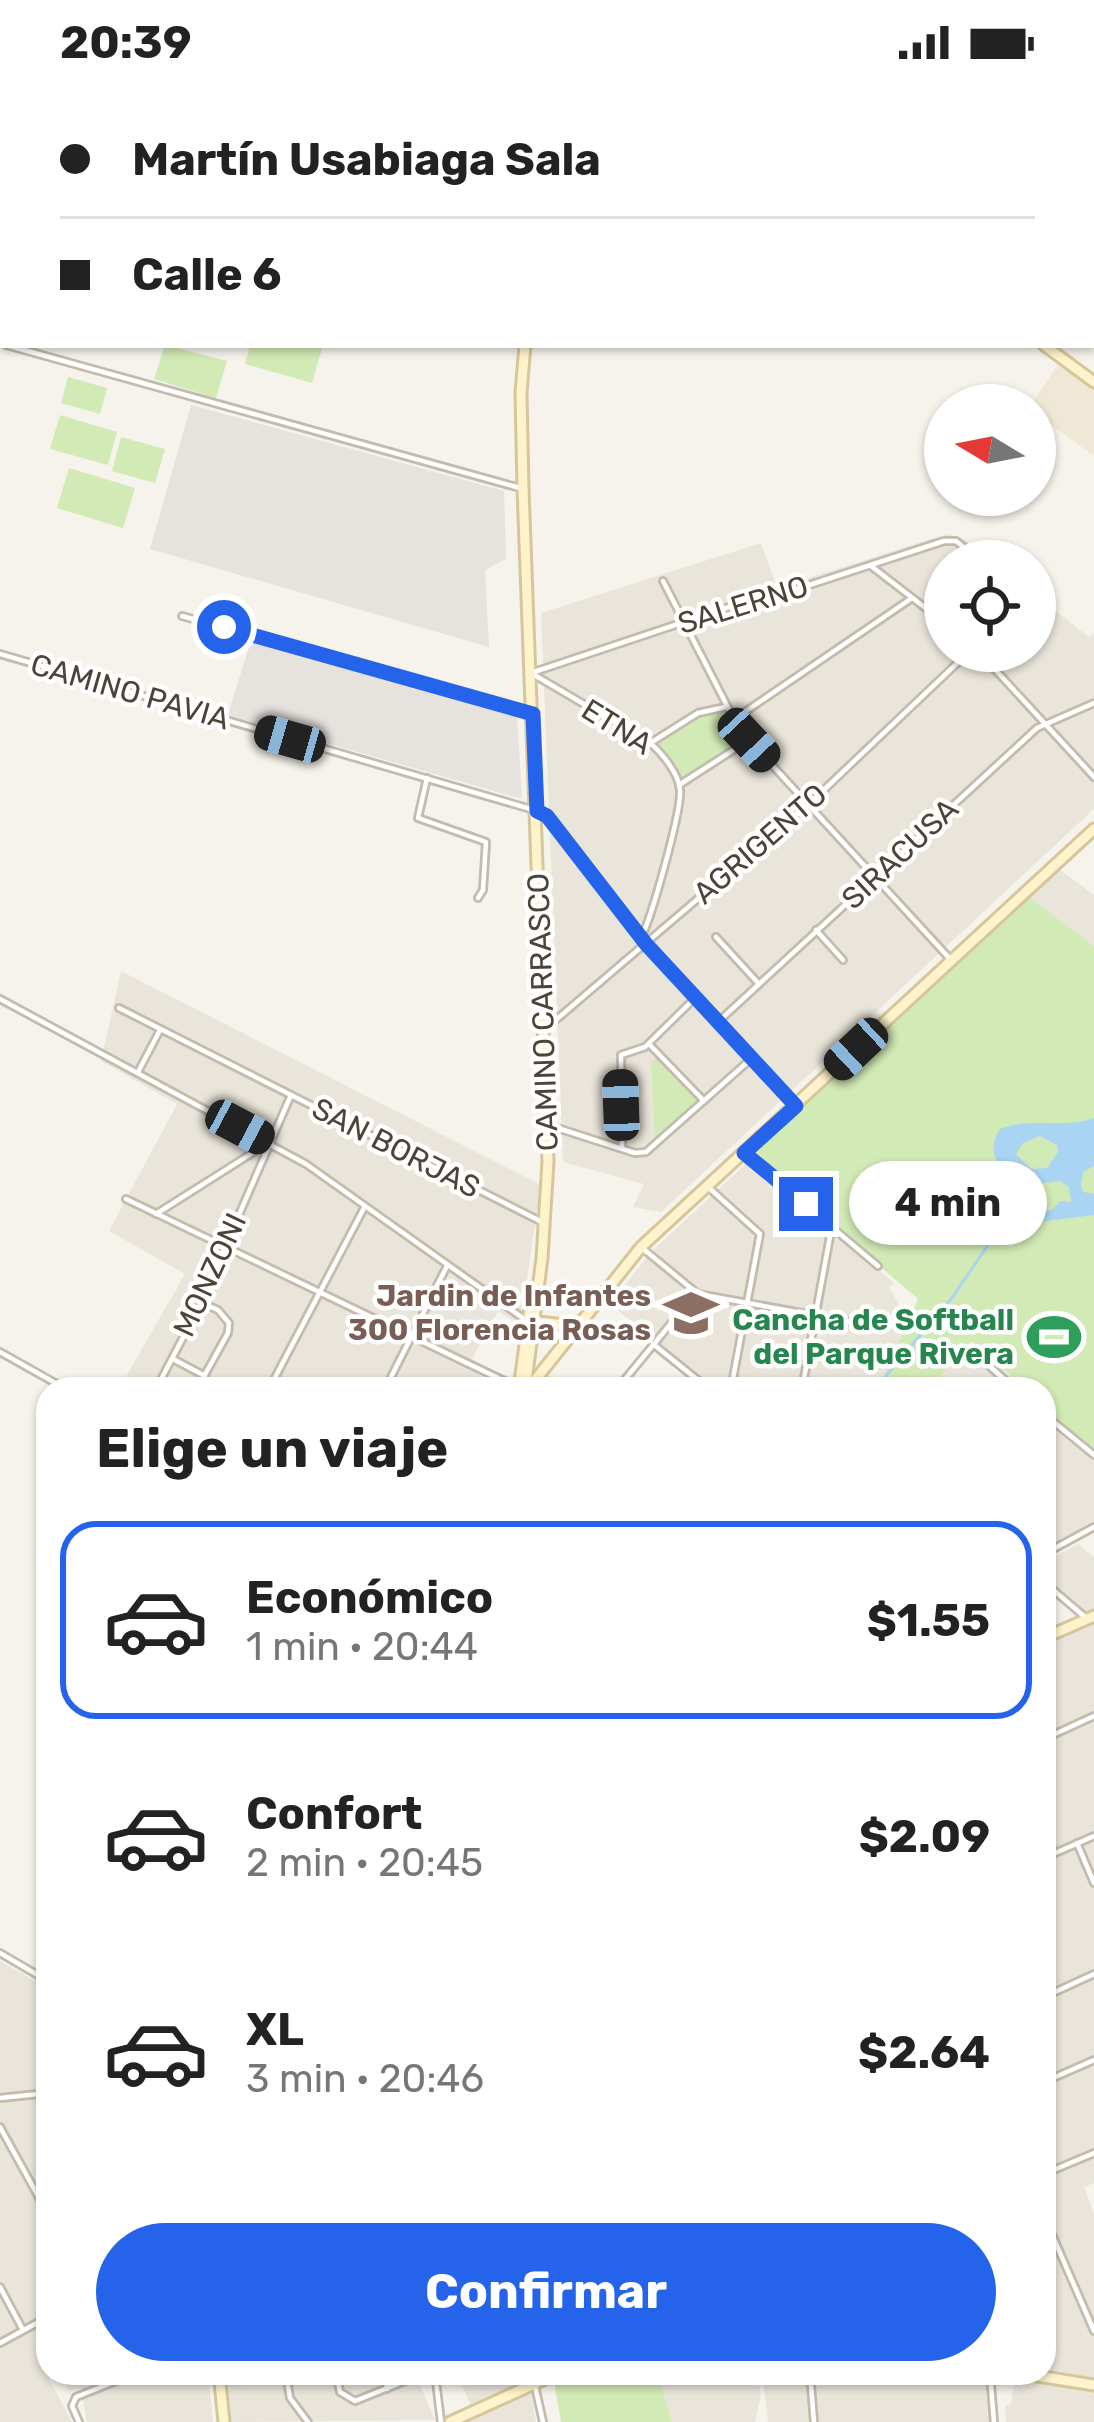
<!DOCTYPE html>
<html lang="es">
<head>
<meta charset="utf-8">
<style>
  :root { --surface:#fff; --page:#f6f6f6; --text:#222; --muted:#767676; --line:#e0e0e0; --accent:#2563eb }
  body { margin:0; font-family:Rubik,sans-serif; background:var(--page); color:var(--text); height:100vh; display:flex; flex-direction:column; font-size:45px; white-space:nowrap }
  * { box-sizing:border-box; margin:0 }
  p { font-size:39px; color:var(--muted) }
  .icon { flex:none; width:66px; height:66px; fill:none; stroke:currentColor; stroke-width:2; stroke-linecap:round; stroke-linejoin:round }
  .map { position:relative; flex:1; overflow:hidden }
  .drawer { position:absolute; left:36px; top:1293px; width:1020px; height:1008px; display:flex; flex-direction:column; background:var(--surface); border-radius:36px; box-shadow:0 3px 9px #0004 }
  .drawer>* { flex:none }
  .top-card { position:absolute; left:0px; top:0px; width:1095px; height:264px; box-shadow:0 3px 9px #0004; display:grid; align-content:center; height:264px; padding:0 60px; background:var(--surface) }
  .needle { width:78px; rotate:280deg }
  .fabs { position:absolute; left:924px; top:300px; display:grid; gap:24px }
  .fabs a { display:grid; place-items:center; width:132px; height:132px; border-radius:50%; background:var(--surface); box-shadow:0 3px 9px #0004; font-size:60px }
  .end { position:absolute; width:54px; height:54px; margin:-27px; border:15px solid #2563eb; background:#fff; box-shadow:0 0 0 6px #fff }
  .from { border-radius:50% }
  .bubble { position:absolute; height:84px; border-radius:42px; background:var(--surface); box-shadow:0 3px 9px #0004; font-size:39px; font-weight:700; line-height:84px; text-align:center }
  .car { position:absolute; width:36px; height:72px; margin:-36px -18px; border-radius:15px; box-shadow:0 0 9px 3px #0007; background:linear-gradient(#222 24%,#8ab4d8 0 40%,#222 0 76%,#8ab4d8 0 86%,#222 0) }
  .top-card b { display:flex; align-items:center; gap:42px; height:114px; font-size:45px }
  .top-card b+b { border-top:3px solid var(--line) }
  .top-card i { width:30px; height:30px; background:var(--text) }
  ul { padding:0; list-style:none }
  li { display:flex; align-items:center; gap:36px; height:198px; margin:0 24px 18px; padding:0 36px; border:6px solid transparent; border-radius:36px }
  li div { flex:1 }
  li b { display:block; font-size:45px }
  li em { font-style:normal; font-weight:700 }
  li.selected { border-color:var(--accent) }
  li>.icon { width:108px; height:108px; stroke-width:1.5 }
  h2 { padding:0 60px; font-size:54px; line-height:144px }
  .button { display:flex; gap:24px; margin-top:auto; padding:24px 60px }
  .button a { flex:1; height:138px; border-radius:72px; background:var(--accent); color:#fff; font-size:48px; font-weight:700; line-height:138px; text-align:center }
  .status { display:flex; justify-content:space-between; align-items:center; height:84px; padding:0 60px; background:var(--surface); direction:ltr }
  .status svg { height:33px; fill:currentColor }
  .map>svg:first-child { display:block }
  .residential { fill:#eae5da }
  .industrial { fill:#e6e2dd }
  .education { fill:#efe8d6 }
  .green { fill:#d2eab5 }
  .water { fill:#a9d4f2; fill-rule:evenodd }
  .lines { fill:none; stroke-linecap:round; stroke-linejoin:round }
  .stream { stroke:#a9d4f2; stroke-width:3 }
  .street-casing { stroke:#c2bbae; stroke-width:10 }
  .secondary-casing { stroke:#d6c79b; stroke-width:15 }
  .street { stroke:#fff; stroke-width:4.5 }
  .secondary { stroke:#fff3cd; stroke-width:9 }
  .route { stroke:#2563eb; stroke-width:15 }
  .labels { text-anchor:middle; stroke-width:9; stroke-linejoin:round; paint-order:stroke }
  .street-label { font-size:30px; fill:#4b4439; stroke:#fff }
  .education-label { font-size:30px; font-weight:bold; fill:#785e54; stroke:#fff; text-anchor:end }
  .leisure-label { font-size:30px; font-weight:bold; fill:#27864d; stroke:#fff; text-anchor:end }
</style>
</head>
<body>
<div class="status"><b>20:39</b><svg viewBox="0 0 49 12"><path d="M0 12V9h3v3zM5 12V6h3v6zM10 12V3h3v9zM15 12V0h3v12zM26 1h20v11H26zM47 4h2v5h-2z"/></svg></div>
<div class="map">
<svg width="1094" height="2338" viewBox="0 0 1094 2338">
  <rect width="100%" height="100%" fill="#f6f3ec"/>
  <g class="residential">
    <path d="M947 450 962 454 991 477H945V567H1035V511L1089 553 1094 549V725L661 1128 633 1123 644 1100 563 1078 541 529 761 459 776 501 783 502Z"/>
    <path d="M1059 785 1094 811V862L1028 812Z"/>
    <path d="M121 887 541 1101 520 1241 498 1227 467 1284 482 1293 475 1305H119L185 1190 109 1147 177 1020 101 977Z"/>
    <path d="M750 1076 894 1199 889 1203 912 1243 876 1305H714L610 1220 651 1168Z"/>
    <path d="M970 1257 1027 1305H929Z"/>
    <path d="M1052 1344 1094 1377V1438L1044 1465V1352Z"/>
    <path d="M1078 1460 1094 1473V1526L1087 1529 1044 1491 1049 1476Z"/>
    <path d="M1094 1539V2099L1084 2103 1094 2130V2294L1044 2286V1561Z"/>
    <path d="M0 1877 48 1904 50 2289 47 2291 72 2338H0Z"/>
    <path d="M60 2289H208L213 2338H87L81 2304 69 2307Z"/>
    <path d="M227 2289H415L435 2336 231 2338Z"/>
    <path d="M457 2289H544L471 2322Z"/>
    <path d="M658 2289H758L761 2311 755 2338H672Z"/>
    <path d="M762 2289H807L811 2338H768Z"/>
    <path d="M812 2289H986L990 2338H815Z"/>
    <path d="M1015 2294 1094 2306V2338H1006L1005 2322 1011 2320Z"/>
    <path d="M531 2308 536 2338H466L500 2323Z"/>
  </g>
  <g class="industrial">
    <path d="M191 321 504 407 506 475 485 486 489 563 150 465Z"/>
    <path d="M251 556 517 633 522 715 228 631Z"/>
  </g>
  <path class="education" d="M1059 279 1094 303V372L1035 329V321H1031Z"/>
  <g class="green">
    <path d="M165 261 227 277 216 314 154 295Z"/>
    <path d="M250 261H323L312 299 245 280Z"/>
    <path d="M68 293 107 304 100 330 61 319Z"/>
    <path d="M60 331 117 348 108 381 50 365Z"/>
    <path d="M121 353 165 365 155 399 112 387Z"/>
    <path d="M69 384 135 404 123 444 57 424Z"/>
    <path d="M724 625 743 655 681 697 659 664 661 656 701 629Z"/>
    <path d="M1028 812 1094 862V1368L1048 1328 1044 1305H1027L971 1257 929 1305H878L918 1215 748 1069Z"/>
    <path d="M659 973 699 1016 655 1060 651 978Z"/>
    <path d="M575 2289H658L672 2338H561L554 2298Z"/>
  </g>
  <path class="water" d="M1094 1034V1082L1083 1088 1081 1103 1084 1108 1094 1110V1131L1007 1142 1001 1133C1037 1078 974 1090 1000 1045 1031 1033 1064 1045 1094 1034ZM1040 1052 1057 1061 1058 1068 1047 1084 1031 1085 1016 1070 1023 1059ZM1060 1097 1069 1103 1071 1118 1060 1117 1052 1126 1009 1132 1021 1102Z"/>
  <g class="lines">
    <path class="stream" d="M875 1305 951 1215 1004 1138"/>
    <defs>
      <g id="street">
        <path d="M12 0 13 3"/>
        <path d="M396 0 406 3"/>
        <path d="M720 0 724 3"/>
        <path d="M951 0 956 3"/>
        <path d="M85 3 86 0"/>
        <path d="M468 3V0"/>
        <path d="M791 3 794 0"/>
        <path d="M0 47 3 41"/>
        <path d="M0 74 3 77"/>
        <path d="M1092 85 1094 86"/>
        <path d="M1092 217 1094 213"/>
        <path d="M6 261 520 404"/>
        <path d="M871 482 945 539"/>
        <path d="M663 497 739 645 951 876"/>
        <path d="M182 532 533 630"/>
        <path d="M978 567 1094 693"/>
        <path d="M0 570 541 728 646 859 796 1022"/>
        <path d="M531 589 777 507H791L944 457H956L981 477"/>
        <path d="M531 589 650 659C662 669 679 690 680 706 682 725 651 837 641 853"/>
        <path d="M733 636 912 514"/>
        <path d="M652 658 698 629 726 623"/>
        <path d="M427 694 418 734 486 758 483 806 478 814"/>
        <path d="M679 701 749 656"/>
        <path d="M816 846 843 876"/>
        <path d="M716 853 759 900"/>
        <path d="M0 915 306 1080 527 1237"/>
        <path d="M119 924 544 1139"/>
        <path d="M718 938 1037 644 1094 619"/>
        <path d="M544 946 809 720 970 567"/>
        <path d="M650 961 704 1017"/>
        <path d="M138 988 160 946"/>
        <path d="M548 1041 635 1069 646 1068 752 974"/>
        <path d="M622 1062 621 971 645 963 695 914"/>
        <path d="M744 1069 878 1182"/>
        <path d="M707 1102 760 1150 731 1305"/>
        <path d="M126 1115 519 1304"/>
        <path d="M156 1130 268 1059"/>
        <path d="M641 1163 698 1210 873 1242 886 1239"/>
        <path d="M653 1260 709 1305"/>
        <path d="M0 1268 66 1305"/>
        <path d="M173 1275 205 1292"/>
        <path d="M985 1278 1015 1305"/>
        <path d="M156 1305 199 1223 291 1011"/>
        <path d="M197 1305 228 1249 229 1239 218 1226 202 1219"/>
        <path d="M269 1305 364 1124"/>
        <path d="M385 1305 447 1182"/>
        <path d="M617 1305 696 1209"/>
        <path d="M802 1305 831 1147"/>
        <path d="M1044 1330 1094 1371"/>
        <path d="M1044 1470 1094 1443"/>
        <path d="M1044 1498 1085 1533"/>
        <path d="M1044 1655 1094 1632"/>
        <path d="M1044 1747 1054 1769"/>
        <path d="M1077 1759 1094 1799"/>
        <path d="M1044 1774 1094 1752"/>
        <path d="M0 1869 48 1897"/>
        <path d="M1044 1913 1094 1890"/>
        <path d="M1044 1998 1094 1976"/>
        <path d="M0 2014 48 2009"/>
        <path d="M0 2043 48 2130"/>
        <path d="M1044 2090 1094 2069"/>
        <path d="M1044 2132 1094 2247"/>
        <path d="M0 2203 23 2246"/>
        <path d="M0 2259 48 2233"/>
        <path d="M286 2289 290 2314 308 2338"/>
        <path d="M336 2289 340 2308 355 2317 425 2289"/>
        <path d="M385 2289 387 2305"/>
        <path d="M435 2289 441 2338"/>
        <path d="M810 2289 814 2338"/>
        <path d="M990 2289 994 2338"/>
        <path d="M535 2302 543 2338"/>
        <path d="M79 2338 72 2322 76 2313 136 2289"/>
      </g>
      <g id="secondary">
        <path d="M683 0 687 3"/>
        <path d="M579 3V0"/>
        <path d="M1044 261 1094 298"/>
        <path d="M529 1237 565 1241 577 1238"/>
        <path d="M519 1305 533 1203"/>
        <path d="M525 1305 542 1174 548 1077 523 405 521 309 525 261"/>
        <path d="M528 1305 641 1163 1094 745"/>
        <path d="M1044 1554 1094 1532"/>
        <path d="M219 2289 224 2338"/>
        <path d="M1019 2289 1094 2301"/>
        <path d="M450 2338 558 2289"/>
      </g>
    </defs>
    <use href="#street" class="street-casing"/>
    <use href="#secondary" class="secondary-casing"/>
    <use href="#street" class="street"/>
    <use href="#secondary" class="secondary"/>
  </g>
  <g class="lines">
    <path class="route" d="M224 543 533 630 537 727 547 732 646 860 796 1022 744 1069 806 1120"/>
  </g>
  <defs>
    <symbol id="school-bare" viewBox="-9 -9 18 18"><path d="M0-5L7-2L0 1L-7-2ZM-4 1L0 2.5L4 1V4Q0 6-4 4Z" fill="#8d6e63" stroke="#fff" stroke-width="2.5" paint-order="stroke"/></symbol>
    <symbol id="stadium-bare" viewBox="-9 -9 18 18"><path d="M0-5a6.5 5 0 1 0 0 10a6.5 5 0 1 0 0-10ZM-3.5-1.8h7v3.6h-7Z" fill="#2e9e5b" stroke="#fff" stroke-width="2.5" paint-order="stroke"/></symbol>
  </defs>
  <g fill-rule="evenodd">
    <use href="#school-bare" x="653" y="1191" width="76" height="76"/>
    <use href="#stadium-bare" x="1016" y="1215" width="76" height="76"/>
  </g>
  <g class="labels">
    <g class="street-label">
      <text transform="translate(743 521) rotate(-17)" y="10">SALERNO</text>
      <text transform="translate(130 608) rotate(16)" y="10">CAMINO PAVIA</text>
      <text transform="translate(617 643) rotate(32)" y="10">ETNA</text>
      <text transform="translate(760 760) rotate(-41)" y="10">AGRIGENTO</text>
      <text transform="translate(900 770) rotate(-43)" y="10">SIRACUSA</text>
      <text transform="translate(543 928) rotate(-92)" y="10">CAMINO CARRASCO</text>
      <text transform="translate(396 1064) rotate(27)" y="10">SAN BORJAS</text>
      <text transform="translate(210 1191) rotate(-65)" y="10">MONZONI</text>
    </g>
    <g class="education-label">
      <text x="651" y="1222">Jardin de Infantes<tspan x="651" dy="34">300 Florencia Rosas</tspan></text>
    </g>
    <g class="leisure-label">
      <text x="1014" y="1246">Cancha de Softball<tspan x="1014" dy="34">del Parque Rivera</tspan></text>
    </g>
  </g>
</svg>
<div class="fabs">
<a><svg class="needle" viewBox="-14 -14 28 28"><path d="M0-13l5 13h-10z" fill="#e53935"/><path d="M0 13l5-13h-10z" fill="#767676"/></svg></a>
<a><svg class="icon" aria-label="locate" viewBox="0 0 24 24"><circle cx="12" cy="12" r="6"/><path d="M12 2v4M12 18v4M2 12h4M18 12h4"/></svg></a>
</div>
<i class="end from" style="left:224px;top:543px"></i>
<i class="end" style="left:806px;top:1120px"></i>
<div class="bubble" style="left:849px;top:1077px;width:198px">4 min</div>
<i class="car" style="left:290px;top:655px;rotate:286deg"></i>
<i class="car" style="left:749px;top:656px;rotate:137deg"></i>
<i class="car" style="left:856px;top:965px;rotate:227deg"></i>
<i class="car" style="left:621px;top:1021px;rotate:358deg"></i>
<i class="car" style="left:240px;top:1043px;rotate:118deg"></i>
<div class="top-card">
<b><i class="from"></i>Martín Usabiaga Sala</b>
<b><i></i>Calle 6</b>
</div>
<section class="drawer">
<h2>Elige un viaje</h2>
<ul>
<li class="selected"><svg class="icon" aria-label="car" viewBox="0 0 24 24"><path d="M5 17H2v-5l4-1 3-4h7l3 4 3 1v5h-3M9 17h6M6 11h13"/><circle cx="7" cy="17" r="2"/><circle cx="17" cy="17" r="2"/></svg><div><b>Económico</b><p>1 min · 20:44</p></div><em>$1.55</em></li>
<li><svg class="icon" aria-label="car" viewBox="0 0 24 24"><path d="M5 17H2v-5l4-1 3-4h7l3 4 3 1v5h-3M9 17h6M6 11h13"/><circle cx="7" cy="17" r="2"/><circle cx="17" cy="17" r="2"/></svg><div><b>Confort</b><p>2 min · 20:45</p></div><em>$2.09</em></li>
<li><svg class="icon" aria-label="car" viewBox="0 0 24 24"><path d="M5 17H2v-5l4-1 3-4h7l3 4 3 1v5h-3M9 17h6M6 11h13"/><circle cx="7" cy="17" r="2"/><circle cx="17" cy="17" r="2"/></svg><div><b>XL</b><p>3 min · 20:46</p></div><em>$2.64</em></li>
</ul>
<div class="button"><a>Confirmar</a></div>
</section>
</div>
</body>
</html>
